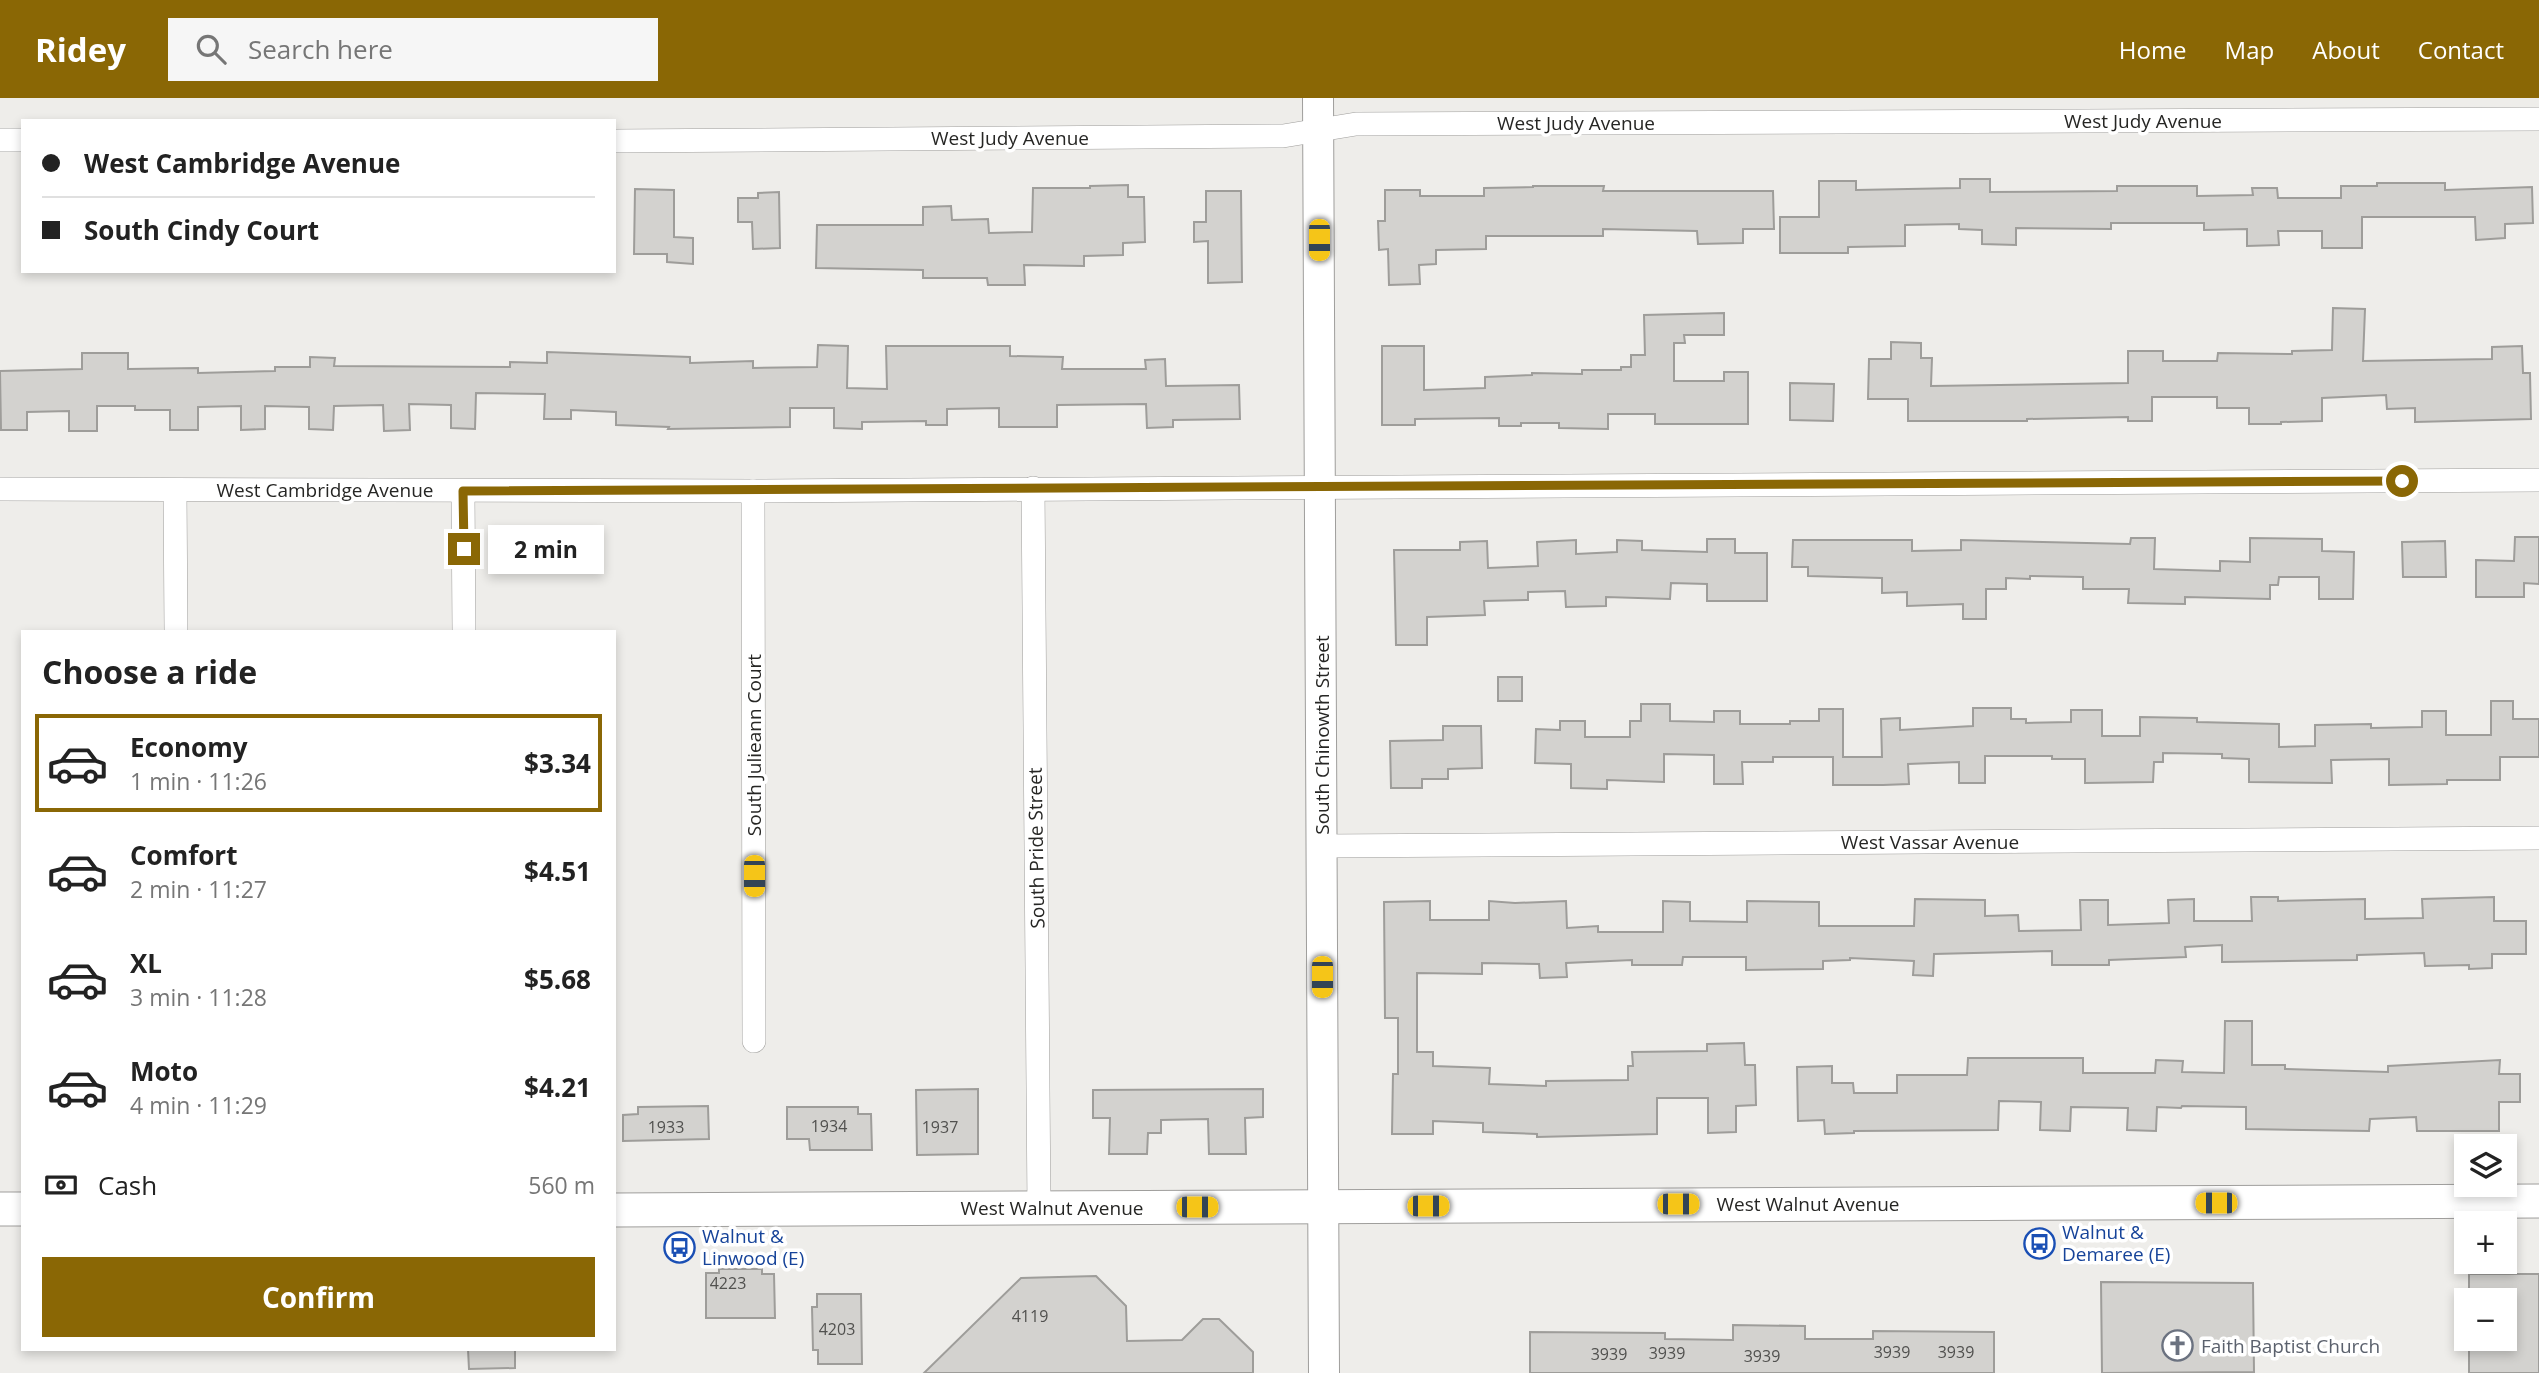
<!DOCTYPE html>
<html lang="en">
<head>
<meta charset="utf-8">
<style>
  :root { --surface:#fff; --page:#f6f6f6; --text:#222; --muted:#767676; --line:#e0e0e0; --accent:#8a6705 }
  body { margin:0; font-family:"Open Sans",sans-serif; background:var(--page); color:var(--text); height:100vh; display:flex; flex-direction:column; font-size:26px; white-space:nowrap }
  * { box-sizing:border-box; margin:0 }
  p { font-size:23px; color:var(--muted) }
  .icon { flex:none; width:38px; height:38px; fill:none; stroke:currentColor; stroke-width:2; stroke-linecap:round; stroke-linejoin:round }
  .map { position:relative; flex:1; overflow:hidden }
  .sheet { position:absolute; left:21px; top:532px; width:595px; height:721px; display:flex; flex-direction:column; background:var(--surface); border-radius:0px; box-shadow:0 4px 10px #0003 }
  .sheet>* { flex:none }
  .banner { position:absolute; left:21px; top:21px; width:595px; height:154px; border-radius:0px; box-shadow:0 4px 10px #0003; display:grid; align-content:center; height:154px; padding:0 21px; background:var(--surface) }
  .buttons { position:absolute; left:2454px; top:1036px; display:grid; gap:14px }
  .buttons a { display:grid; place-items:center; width:63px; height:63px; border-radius:0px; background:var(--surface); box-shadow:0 4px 10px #0003; font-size:35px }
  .end { position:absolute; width:32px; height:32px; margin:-16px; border:9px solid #8a6705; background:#fff; box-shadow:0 0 0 4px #fff }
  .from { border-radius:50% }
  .bubble { position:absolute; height:49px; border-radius:0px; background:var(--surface); box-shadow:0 4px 10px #0003; font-size:23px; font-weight:700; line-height:49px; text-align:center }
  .car { position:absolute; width:21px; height:42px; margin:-21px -10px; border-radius:9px; box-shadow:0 0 5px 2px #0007; background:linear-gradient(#f5c518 24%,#345 0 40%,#f5c518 0 76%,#345 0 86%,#f5c518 0) }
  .banner b { display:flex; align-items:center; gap:24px; height:66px; font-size:26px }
  .banner b+b { border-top:2px solid var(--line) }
  .banner i { width:18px; height:18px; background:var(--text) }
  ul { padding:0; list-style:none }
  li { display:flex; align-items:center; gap:21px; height:98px; margin:0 14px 10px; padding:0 7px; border:4px solid transparent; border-radius:0px }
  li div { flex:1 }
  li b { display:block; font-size:26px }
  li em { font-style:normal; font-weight:700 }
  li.on { border-color:var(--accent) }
  li>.icon { width:63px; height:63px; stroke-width:1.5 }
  h2 { padding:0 21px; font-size:32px; line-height:84px }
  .pay { display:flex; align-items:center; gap:18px; height:77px; padding:0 21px; font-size:26px }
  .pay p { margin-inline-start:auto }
  .primary-button { display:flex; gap:14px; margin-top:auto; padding:14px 21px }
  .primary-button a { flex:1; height:80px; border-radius:0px; background:var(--accent); color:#fff; font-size:28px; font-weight:700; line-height:80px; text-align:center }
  header { display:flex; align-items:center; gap:42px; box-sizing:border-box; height:98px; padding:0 35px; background:var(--accent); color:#fff }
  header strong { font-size:33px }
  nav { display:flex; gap:38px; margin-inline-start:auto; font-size:24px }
  .search { width:490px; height:63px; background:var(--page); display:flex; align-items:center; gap:18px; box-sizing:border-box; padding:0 24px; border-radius:0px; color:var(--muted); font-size:26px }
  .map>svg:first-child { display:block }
  .building { fill:#d3d2cf; stroke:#9e9d9a; stroke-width:2 }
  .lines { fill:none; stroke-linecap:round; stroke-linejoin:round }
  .minor-casing { stroke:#9f9e9c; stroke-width:24 }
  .tertiary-casing { stroke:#9f9e9c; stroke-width:32 }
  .secondary-casing { stroke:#9f9e9c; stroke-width:35 }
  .minor { stroke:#fff; stroke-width:23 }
  .tertiary { stroke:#fff; stroke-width:30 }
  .secondary { stroke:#fff; stroke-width:33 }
  .route { stroke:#8a6705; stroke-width:9 }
  .labels { text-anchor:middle; stroke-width:7; stroke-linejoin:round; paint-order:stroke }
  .number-label { font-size:16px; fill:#51514f }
  .street-label { font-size:19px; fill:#262624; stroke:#fff }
  .transit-label { font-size:19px; fill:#164399; stroke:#fff; text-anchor:start }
  .worship-label { font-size:19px; fill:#5b616d; stroke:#fff; text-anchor:start }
</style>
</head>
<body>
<header>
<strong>Ridey</strong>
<div class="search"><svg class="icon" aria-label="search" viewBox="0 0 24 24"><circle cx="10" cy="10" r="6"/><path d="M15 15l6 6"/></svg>Search here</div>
<nav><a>Home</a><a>Map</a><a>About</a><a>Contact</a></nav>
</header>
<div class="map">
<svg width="2539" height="1275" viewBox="0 0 2539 1275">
  <rect width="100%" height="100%" fill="#eeedea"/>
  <g class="building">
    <path d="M1960 81H1990V94L2117 93V88H2197V98L2253 97 2252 90H2277L2278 100H2341V88H2377V85H2445V92L2532 89 2533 125 2505 126V140L2476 142 2475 119H2362V150H2322V133H2278L2279 147 2247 148V131L2204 132V125H2111V131L2016 130V147L1982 146V132L1959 131V126L1905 127V148L1848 149V155H1780V119H1819V83H1856V92L1960 90Z"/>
    <path d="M1128 87V99H1144L1145 144 1123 145V157L1084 158V168L1024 167 1025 187H988L987 180H923V172L816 170 817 127H923V109L951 108 952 122 988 121 989 135 1032 134 1033 90H1090V88Z"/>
    <path d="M1533 88H1604L1603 93H1773L1774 131H1743V145L1698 146 1697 133 1603 131V138H1486V151L1436 152V166L1419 167 1420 186 1389 187 1388 151 1379 152 1378 123H1385V92H1420V98H1484V90L1533 89Z"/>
    <path d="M635 91 674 92V139L693 140V166L667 164V156H634Z"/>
    <path d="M1206 93H1241L1242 184 1208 185V143L1194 144V124H1206Z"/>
    <path d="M779 94 780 150 753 151 752 124H738V100H758V95Z"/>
    <path d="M2333 210 2365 211 2363 263 2492 261V249L2522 248 2523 275H2530L2531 321 2415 324V310L2387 311 2386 297 2322 300V323L2281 324V326H2249V310H2217V299H2152V323H2128V319L2027 321V323H1908V301H1868L1869 261H1891V244L1921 245V260H1932L1931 288 2128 285V253H2163V263H2217L2218 255 2292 256V253L2332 252Z"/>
    <path d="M1724 215V237H1684L1685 245H1674V283H1724V274H1748V326H1655V316H1608V331L1559 330V325H1521V328H1499V320L1415 321V327H1382V248H1424V292L1485 290V279L1532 277V275L1582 276V272H1621V269H1631V257H1645L1644 217Z"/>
    <path d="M818 247 848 248 847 290 887 291 886 248H1010V258L1063 259 1062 271H1146L1145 262 1165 261 1166 288 1239 287 1240 321 1173 322V329L1147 330 1146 306 1057 307V329H999V310L947 311V327H926V323L862 324V331L834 330V310H790V329L668 331 669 329 616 327V314L571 312V321H544L545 296 476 295 475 331 451 330V307L409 306 410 332 384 333 383 307 334 308 333 332 309 331V309L265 308V331L241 332V308L198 309V332H170V312H135V308H97V333H69V313L27 314V332H1L0 273 82 271V255H128V271L198 270V275L275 273V269H310V259L335 260 334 268 510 269V264L547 265V254L690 259V265L753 263V270L817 269Z"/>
    <path d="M1790 285 1834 286 1833 323 1790 322Z"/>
    <path d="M2515 439H2539V486L2524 485V499H2476V462L2514 463Z"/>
    <path d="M2131 440H2155L2154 471 2220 473V463L2250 464V440L2322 441V453L2354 454 2353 501H2319V479H2279L2278 487H2270V501L2185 499V506L2128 505 2129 491H2083V479L2030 478V481L2006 480V491H1986V521H1963V506L1907 508V494L1882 495V480L1808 478V469H1792L1793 442H1912V453L1961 452V442L2130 446Z"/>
    <path d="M1707 441H1735V455H1767V503H1707V486L1671 485 1670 501 1606 499V508L1566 509 1565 493 1528 494V502L1484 503 1485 517 1427 519V547H1396L1394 452H1460V444L1487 443 1488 470 1538 468 1537 444 1576 442V456L1617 454V442L1642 443V452L1707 454Z"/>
    <path d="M2445 443 2446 479H2403L2402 444Z"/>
    <rect x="1498" y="579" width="24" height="24"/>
    <path d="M2491 603H2513V621H2539V659H2500V682H2447V686L2389 687V661L2331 662 2332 685 2249 684V661L2222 660V656L2163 655V664H2154L2153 684 2085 685V661H2052V658H1985V685H1959V664L1908 666 1909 686 1883 687H1833V659H1773V664H1742L1743 686H1714V657L1664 656V684L1607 682V691L1571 690V666L1535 665 1536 631 1560 632V623H1585V639H1630V623H1641V606H1670V623L1714 624V613H1740V626H1790V623H1819V611H1843V659H1882L1881 621 1900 620V632L1973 628V610H2011V621H2026V625L2071 624V612H2102V638H2140V619L2197 620V624L2279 626V649L2315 648V627L2371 626V630L2422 629V613H2446V637H2491Z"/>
    <path d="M1443 628H1481L1482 670 1448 671V681H1422V690H1391L1390 643 1443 642Z"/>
    <path d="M2251 799H2278V803L2365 801V821L2423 820 2422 801 2494 799V823H2526V856H2492V870L2469 871V867L2425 868 2424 855 2357 857V862L2222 864V847L2185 849 2186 859 2109 862V867H2052V853L1934 856 1933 878 1913 877 1914 863 1850 860V862L1823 863V871L1746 872V859H1683L1682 867H1632V862L1566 865 1567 879 1540 880 1539 866 1482 865V876L1417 875V954H1433V968L1490 970 1489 986 1546 988V983L1628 982V968H1633L1632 954 1707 953V946L1744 945 1745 967H1755L1756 1007 1736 1008V1034L1708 1035V1000H1657V1036L1537 1039V1036L1483 1034V1025L1433 1023V1036H1392L1393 976H1398V920H1385L1384 804 1430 803V822H1489V803L1515 805 1566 803 1567 830 1598 828V834H1663V803L1690 804V823L1747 824V803L1819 804V828H1914L1915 801 1985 802V818L2018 817 2019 833 2081 832 2080 802H2108V827L2169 825 2168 802 2194 801V823H2252Z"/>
    <path d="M2225 923H2252V967H2285V971L2388 974V968L2500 962 2499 976H2520V1004H2499V1033H2417L2416 1019 2370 1021 2369 1033 2246 1031V1009L2182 1008 2181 1010 2157 1009 2156 1033 2127 1032 2128 1010 2071 1009 2070 1033 2040 1032 2041 1004 1999 1003 1998 1032 1854 1033V1035L1825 1036 1824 1022 1798 1023 1797 969 1832 968V985H1853L1854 995H1897V977H1967L1968 960H2083V975H2155L2156 962 2183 963 2182 974 2224 975Z"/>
    <path d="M978 991V1056L917 1057 916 992Z"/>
    <path d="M1263 991V1019L1245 1020 1246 1056H1209L1208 1021 1161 1022V1035H1148L1147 1056H1109L1110 1020H1093V992Z"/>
    <path d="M708 1008 709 1041 623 1043V1017L638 1016V1009Z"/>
    <path d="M787 1009H858V1016H871L872 1052H810L809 1041H787Z"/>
    <path d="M719 1171H762V1176H774L775 1220H706V1175H719Z"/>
    <path d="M2469 1176H2539V1275H2469V1241H2504V1202H2469Z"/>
    <path d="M1096 1178 1126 1208 1127 1243 1182 1242 1203 1221H1219L1253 1254V1275H924L1021 1180Z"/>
    <path d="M2101 1184 2253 1185 2254 1274 2102 1275Z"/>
    <path d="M817 1196H861L862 1266H818V1252H813L812 1209H817Z"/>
    <path d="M1733 1227 1805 1228V1241H1873V1233L1994 1234V1275H1530V1234L1665 1235V1241L1733 1242Z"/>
    <path d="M468 1251H515V1270L469 1271Z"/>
  </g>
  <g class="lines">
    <defs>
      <g id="minor">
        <path d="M0 42H23"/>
        <path d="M614 43 1283 38 1356 26 2539 21"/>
        <path d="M1033 390 1039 1110"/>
        <path d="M0 391 753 393 2539 382"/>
        <path d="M175 392 176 534"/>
        <path d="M463 393 464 534"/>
        <path d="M753 393 754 943"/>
        <path d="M1322 748 2539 740"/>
      </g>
      <path id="tertiary" d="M1318 0 1324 1275"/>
      <g id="secondary">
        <path d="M0 1111H23"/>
        <path d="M614 1112 2539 1103"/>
      </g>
    </defs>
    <use href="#minor" class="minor-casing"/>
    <use href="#tertiary" class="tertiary-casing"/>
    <use href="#secondary" class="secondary-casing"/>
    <use href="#minor" class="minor"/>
    <use href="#tertiary" class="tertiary"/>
    <use href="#secondary" class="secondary"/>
  </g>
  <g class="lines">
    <path class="route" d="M464 451 463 393 2402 383"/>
  </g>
  <defs>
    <symbol id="bus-ring" viewBox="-11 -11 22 22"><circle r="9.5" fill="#fff" stroke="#1a4fb4" stroke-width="1.5"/><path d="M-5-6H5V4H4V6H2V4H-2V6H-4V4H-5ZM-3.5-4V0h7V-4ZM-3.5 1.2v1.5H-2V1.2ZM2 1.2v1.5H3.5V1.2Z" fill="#1a4fb4"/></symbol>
    <symbol id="church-ring" viewBox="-11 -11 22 22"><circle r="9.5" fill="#fff" stroke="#6b7280" stroke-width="1.5"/><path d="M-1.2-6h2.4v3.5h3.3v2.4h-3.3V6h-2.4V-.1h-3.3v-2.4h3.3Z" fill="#6b7280"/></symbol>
  </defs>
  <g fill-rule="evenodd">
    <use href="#bus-ring" x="2022" y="1128" width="35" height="35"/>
    <use href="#bus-ring" x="662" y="1132" width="35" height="35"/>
    <use href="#church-ring" x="2160" y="1230" width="35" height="35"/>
  </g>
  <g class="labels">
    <g class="number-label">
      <text x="829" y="1034">1934</text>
      <text x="666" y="1035">1933</text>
      <text x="940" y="1035">1937</text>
      <text x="728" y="1191">4223</text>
      <text x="1030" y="1224">4119</text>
      <text x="837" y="1237">4203</text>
      <text x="1892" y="1260">3939</text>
      <text x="1956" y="1260">3939</text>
      <text x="1667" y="1261">3939</text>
      <text x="1609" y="1262">3939</text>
      <text x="1762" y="1264">3939</text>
    </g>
    <g class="street-label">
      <text x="2143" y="30">West Judy Avenue</text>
      <text x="1576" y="32">West Judy Avenue</text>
      <text x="1010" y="47">West Judy Avenue</text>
      <text x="325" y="399">West Cambridge Avenue</text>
      <text transform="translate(1322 637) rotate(-90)" y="7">South Chinowth Street</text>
      <text transform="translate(754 647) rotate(-90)" y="7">South Julieann Court</text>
      <text x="1930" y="751">West Vassar Avenue</text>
      <text transform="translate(1036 750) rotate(-91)" y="7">South Pride Street</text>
      <text x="1808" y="1113">West Walnut Avenue</text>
      <text x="1052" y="1117">West Walnut Avenue</text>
    </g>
    <g class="transit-label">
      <text x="2062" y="1141">Walnut &amp;<tspan x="2062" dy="22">Demaree (E)</tspan></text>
      <text x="702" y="1145">Walnut &amp;<tspan x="702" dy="22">Linwood (E)</tspan></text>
    </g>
    <g class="worship-label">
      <text x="2201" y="1255">Faith Baptist Church</text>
    </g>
  </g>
</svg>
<div class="buttons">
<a><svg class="icon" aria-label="layers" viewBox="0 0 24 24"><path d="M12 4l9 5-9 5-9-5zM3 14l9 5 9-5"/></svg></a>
<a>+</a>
<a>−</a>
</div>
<i class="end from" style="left:2402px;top:383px"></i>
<i class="end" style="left:464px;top:451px"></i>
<div class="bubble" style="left:488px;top:427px;width:116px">2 min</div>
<i class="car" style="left:1319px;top:142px;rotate:180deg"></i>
<i class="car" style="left:754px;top:778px;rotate:180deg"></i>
<i class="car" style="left:1322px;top:879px;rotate:180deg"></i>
<i class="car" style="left:2216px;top:1105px;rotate:270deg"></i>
<i class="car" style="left:1678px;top:1106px;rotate:90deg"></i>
<i class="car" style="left:1428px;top:1108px;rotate:90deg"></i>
<i class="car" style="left:1197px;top:1109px;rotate:90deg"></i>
<div class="banner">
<b><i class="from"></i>West Cambridge Avenue</b>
<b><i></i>South Cindy Court</b>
</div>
<section class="sheet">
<h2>Choose a ride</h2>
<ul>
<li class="on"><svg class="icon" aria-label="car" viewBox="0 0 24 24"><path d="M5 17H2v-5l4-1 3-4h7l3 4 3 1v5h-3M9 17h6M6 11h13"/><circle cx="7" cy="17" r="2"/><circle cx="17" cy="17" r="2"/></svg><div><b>Economy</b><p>1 min · 11:26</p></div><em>$3.34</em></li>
<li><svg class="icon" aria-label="car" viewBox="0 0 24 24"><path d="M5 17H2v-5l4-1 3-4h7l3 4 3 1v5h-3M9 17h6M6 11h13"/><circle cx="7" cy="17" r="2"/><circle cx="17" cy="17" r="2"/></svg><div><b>Comfort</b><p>2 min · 11:27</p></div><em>$4.51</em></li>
<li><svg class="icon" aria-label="car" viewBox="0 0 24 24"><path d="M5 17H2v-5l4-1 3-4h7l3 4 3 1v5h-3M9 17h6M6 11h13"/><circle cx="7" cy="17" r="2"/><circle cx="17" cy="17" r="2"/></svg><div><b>XL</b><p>3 min · 11:28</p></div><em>$5.68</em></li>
<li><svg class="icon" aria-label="car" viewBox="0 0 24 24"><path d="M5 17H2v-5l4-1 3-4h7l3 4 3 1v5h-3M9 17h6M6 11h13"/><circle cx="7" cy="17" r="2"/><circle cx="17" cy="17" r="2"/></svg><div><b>Moto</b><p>4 min · 11:29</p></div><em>$4.21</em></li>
</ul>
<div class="pay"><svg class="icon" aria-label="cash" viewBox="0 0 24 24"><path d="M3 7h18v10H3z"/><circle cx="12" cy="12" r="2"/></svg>Cash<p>560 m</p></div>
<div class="primary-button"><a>Confirm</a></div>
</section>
</div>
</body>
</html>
